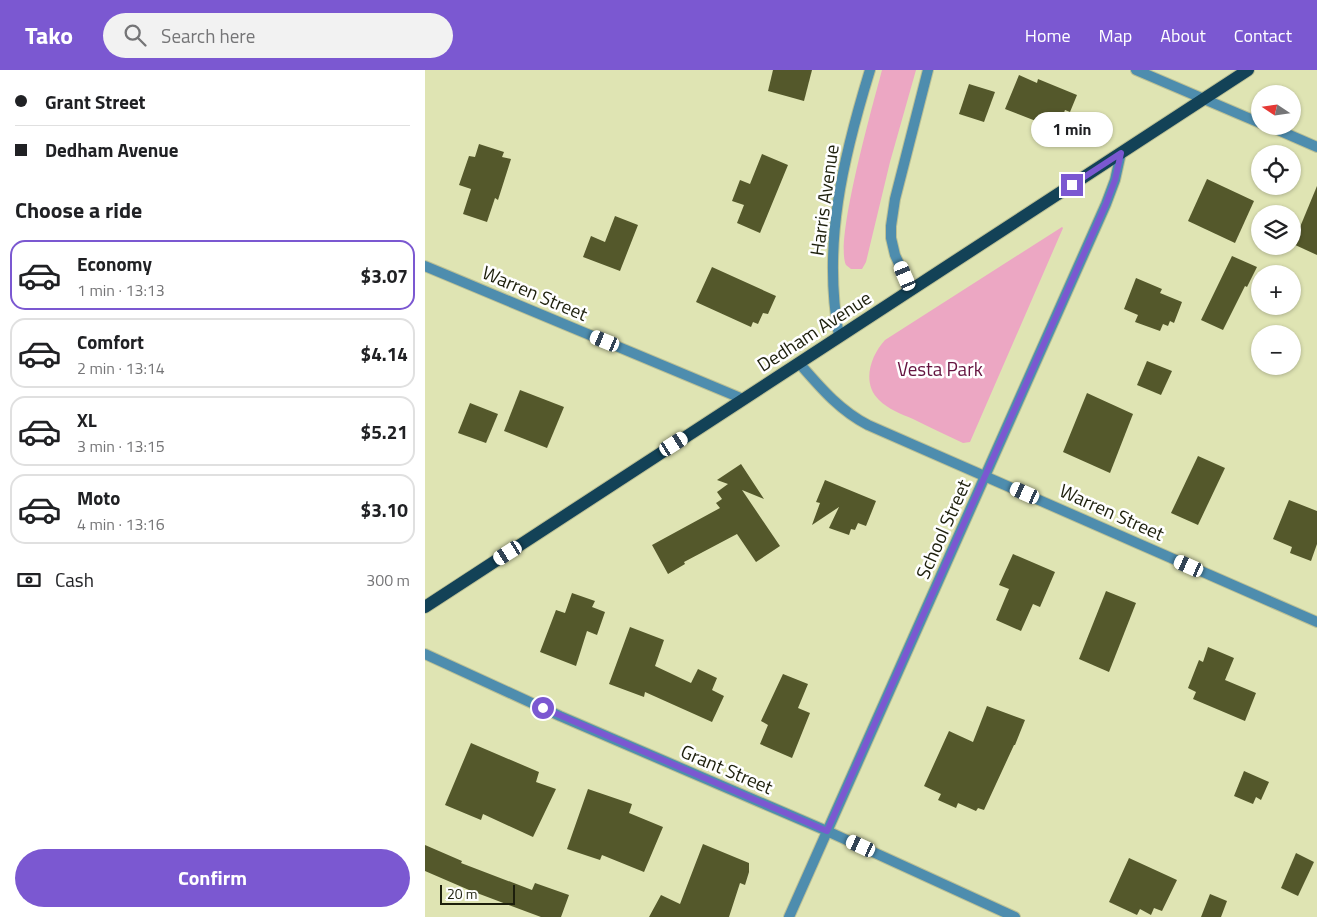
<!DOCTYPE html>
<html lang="en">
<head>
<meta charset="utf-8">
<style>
  :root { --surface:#fff; --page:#f2f2f2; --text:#202124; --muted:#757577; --line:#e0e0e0; --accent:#7b58d1 }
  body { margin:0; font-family:"Titillium Web",sans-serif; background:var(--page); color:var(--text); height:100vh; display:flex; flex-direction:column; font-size:19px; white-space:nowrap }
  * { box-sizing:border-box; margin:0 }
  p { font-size:16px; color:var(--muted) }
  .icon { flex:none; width:28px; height:28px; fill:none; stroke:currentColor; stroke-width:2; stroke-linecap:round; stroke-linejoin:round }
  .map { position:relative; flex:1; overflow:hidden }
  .drawer { display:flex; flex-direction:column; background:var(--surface); width:425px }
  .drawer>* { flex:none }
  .guide { display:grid; align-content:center; height:110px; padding:0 15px; background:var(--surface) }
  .needle { width:32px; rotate:283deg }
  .buttons { position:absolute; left:826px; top:15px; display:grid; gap:10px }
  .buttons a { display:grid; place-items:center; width:50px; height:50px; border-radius:50%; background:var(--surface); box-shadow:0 1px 4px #0004; font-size:25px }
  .scale { position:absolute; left:15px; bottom:12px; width:75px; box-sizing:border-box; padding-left:5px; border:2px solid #1d1f0c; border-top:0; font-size:14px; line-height:18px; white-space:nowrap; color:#1d1f0c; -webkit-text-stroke:4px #fff; paint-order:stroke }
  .end { position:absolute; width:22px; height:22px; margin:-11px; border:6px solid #7b58d1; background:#fff; box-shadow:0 0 0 2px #fff }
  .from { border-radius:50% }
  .bubble { position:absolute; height:35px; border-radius:18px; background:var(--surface); box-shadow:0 1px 4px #0004; font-size:16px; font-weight:700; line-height:35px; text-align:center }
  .car { position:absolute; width:15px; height:30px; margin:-15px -8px; border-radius:6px; box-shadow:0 0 4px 1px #0007; background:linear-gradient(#fff 24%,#345 0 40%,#fff 0 76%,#345 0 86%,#fff 0) }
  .guide b { display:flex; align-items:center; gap:18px; height:48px; font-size:19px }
  .guide b+b { border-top:1px solid var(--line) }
  .guide i { width:12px; height:12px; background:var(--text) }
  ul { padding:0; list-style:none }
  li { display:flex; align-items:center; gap:15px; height:70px; margin:0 10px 8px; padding:0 5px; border:2px solid var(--line); border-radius:15px }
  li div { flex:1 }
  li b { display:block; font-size:19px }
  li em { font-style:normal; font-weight:700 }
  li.current { border-color:var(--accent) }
  li>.icon { width:45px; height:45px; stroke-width:1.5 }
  h2 { padding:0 15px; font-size:22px; line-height:60px }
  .pay { display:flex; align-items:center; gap:12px; height:55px; padding:0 15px; font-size:19px }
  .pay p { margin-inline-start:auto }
  .cta { display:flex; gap:10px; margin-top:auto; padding:10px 15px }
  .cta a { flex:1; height:58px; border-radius:30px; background:var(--accent); color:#fff; font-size:20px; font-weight:700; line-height:58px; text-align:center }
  header { display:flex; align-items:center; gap:30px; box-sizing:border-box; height:70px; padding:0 25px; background:var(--accent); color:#fff }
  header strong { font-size:24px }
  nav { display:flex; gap:28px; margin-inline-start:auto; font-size:18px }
  .search { width:350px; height:45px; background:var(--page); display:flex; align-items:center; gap:12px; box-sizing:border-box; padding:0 18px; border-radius:28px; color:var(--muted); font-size:19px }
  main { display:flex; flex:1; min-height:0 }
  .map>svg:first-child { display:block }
  .green { fill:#eca7c3 }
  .building { fill:#54582b }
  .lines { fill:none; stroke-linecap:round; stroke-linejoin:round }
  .minor-casing { stroke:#bcc195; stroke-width:12 }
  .tertiary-casing { stroke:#bcc195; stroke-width:12 }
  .primary-casing { stroke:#bcc195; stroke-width:14 }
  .minor { stroke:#4e8dae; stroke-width:10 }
  .tertiary { stroke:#4e8dae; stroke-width:10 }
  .primary { stroke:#134257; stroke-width:12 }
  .route { stroke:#7b58d1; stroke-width:6 }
  .labels { text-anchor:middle; stroke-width:5; stroke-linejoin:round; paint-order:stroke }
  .street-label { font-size:19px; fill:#1d1f0c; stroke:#fff }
  .park-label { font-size:19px; fill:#64133f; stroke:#fff }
</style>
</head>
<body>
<header>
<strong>Tako</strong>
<div class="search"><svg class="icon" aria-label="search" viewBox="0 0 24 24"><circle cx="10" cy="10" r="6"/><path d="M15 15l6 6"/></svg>Search here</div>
<nav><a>Home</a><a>Map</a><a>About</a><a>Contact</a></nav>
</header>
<main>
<section class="drawer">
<div class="guide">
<b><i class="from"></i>Grant Street</b>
<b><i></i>Dedham Avenue</b>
</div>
<h2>Choose a ride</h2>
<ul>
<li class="current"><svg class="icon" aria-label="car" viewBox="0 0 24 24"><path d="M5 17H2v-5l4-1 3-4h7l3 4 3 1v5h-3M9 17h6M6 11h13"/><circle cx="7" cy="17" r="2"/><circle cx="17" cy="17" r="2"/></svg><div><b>Economy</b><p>1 min · 13:13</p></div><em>$3.07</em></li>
<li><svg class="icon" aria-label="car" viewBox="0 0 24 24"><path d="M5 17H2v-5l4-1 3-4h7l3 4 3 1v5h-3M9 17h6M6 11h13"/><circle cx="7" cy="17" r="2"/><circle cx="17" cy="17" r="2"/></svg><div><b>Comfort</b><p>2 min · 13:14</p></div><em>$4.14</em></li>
<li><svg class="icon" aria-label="car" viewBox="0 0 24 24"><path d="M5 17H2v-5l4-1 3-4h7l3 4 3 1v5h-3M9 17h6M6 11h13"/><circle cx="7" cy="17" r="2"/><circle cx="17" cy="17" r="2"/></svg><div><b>XL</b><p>3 min · 13:15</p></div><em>$5.21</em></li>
<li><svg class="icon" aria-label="car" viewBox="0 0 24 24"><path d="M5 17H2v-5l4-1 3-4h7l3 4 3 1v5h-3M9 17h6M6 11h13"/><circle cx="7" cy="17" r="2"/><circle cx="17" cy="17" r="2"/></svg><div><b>Moto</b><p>4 min · 13:16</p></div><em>$3.10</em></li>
</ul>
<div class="pay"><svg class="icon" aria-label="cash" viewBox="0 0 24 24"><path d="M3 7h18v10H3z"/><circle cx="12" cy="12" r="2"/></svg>Cash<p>300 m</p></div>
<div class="cta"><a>Confirm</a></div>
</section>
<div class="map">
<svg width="892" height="847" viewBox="0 0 892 847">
  <rect width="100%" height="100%" fill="#dfe4b3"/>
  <g class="green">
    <path d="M457 0H491L465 92 441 192 437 199H426L421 195C409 171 449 31 457 0Z"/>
    <path d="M637 157 638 158 545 372 538 373C521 365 504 357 488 349 476 344 463 339 454 330 436 313 446 285 460 270Z"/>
  </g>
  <g class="building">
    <path d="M348 0H387L379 31 343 21Z"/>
    <path d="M594 5 612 13 613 9 652 25 645 42 640 40 634 56 618 50 616 53 580 39Z"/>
    <path d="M544 14 570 22 559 52 534 44Z"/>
    <path d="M54 74 79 82 77 87 86 89 73 130 70 128 62 152 38 144 46 119 34 115 44 86 50 87Z"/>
    <path d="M337 84 363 95 335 163 312 153 319 135 307 131 315 110 325 114Z"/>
    <path d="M782 109 829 131 810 173 763 151Z"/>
    <path d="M892 116V185L868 174Z"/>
    <path d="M190 146 213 155 195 201 158 187 166 166 180 172Z"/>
    <path d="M807 186 832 197 822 217 820 216 798 260 776 250Z"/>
    <path d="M287 197 351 226 343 244 338 243 333 254 328 252 326 257 271 232Z"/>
    <path d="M711 208 737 219 735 223 757 232 749 253 745 251 743 256 738 254 735 261 710 252 713 245 699 239Z"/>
    <path d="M722 291 747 301 736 325 712 315Z"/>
    <path d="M95 320 139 337 122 378 79 361Z"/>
    <path d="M662 323 708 344 685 403 638 382Z"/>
    <path d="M45 333 73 344 61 373 33 363Z"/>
    <path d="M773 386 800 398 773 455 746 443Z"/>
    <path d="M316 394 339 429 317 420 355 476 331 492 312 464 259 492 260 494 243 504 227 475 295 438 291 433 297 429 292 422 303 414 292 410Z"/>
    <path d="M400 410 451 431 441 456 433 453 430 460 426 459 424 465 404 458 414 437 387 455 395 433 391 432Z"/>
    <path d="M864 430 892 441V474L886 491 865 483 867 477 848 469Z"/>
    <path d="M588 484 630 502 615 537 608 534 596 561 571 550 584 519 574 515Z"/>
    <path d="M681 521 711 533 684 602 654 589Z"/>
    <path d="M147 523 170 531 167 537 180 542 172 565 162 561 151 596 115 582 131 540 140 543Z"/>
    <path d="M205 557 239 570 230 596 266 613 273 599 292 608 287 620 299 626 287 652 220 622 219 627 184 614Z"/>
    <path d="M783 577 809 588 800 610 831 623 820 651 768 629 771 622 763 618 774 590 778 592Z"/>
    <path d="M358 604 383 614 373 638 385 643 367 688 335 674 343 655 336 651Z"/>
    <path d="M562 636 600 650 590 675H589L559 740 553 738 551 741 533 733 531 738 513 730 516 724 499 716 524 661 548 672Z"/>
    <path d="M46 673 114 702 111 712 131 719 108 767 58 744 56 750 20 735Z"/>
    <path d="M819 701 844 712 836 730 831 727 828 734 809 726Z"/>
    <path d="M163 719 207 734 204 743 238 757 219 802 177 785 175 790 142 779Z"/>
    <path d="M278 774 324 793V802L320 815 315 813 304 847H224L236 825 255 834Z"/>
    <path d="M0 775 37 791 36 793 107 820 110 813 144 825 136 847H116L44 820 0 801Z"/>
    <path d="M871 783 889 792 873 826 856 818Z"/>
    <path d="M704 788 752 810 737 841 729 838 726 845 715 839 712 845 684 832Z"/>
    <path d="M785 824 802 831 796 847H776Z"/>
  </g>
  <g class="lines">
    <defs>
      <g id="minor">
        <path d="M711 0 835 53"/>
        <path d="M844 56 892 77"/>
        <path d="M0 196 318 329"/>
        <path d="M374 293C395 317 414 340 443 355L892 552"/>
        <path d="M0 584 135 646 402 761 590 847"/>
      </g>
      <g id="tertiary">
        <path d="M486 220 470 185 466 168V156L470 129 503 0"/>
        <path d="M414 266C397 174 418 88 445 0"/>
        <path d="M364 847 681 134 690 110 696 83"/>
      </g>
      <path id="primary" d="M0 537 823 0"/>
    </defs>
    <use href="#minor" class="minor-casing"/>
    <use href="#tertiary" class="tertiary-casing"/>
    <use href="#primary" class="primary-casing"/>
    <use href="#minor" class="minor"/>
    <use href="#tertiary" class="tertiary"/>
    <use href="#primary" class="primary"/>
  </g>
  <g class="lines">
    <path class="route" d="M118 638 402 761 681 134 690 110 696 83 647 115"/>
  </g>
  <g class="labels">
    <g class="street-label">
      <text transform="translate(399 130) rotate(-82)" y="7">Harris Avenue</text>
      <text transform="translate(110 223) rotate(23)" y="7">Warren Street</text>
      <text transform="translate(389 261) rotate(-33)" y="7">Dedham Avenue</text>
      <text transform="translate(687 442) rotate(24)" y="7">Warren Street</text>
      <text transform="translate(518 459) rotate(-66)" y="7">School Street</text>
      <text transform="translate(302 699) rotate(23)" y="7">Grant Street</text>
    </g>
    <g class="park-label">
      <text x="515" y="306">Vesta Park</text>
    </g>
  </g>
</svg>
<div class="buttons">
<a><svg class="needle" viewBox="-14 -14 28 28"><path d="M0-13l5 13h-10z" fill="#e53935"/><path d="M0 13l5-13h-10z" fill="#757577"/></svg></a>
<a><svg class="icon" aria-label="locate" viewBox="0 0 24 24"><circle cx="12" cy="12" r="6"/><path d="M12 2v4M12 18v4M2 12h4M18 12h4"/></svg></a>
<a><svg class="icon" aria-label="layers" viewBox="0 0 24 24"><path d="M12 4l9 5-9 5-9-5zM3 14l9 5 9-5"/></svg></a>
<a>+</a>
<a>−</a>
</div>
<div class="scale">20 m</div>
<i class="end from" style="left:118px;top:638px"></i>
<i class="end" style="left:647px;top:115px"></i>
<div class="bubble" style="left:606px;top:42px;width:82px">1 min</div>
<i class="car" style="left:480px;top:206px;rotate:337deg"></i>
<i class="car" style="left:180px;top:271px;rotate:292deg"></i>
<i class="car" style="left:249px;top:374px;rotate:57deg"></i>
<i class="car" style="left:600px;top:423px;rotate:294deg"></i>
<i class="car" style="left:83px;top:483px;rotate:237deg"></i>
<i class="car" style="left:764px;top:496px;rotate:294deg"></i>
<i class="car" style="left:436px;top:776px;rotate:295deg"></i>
</div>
</main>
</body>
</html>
